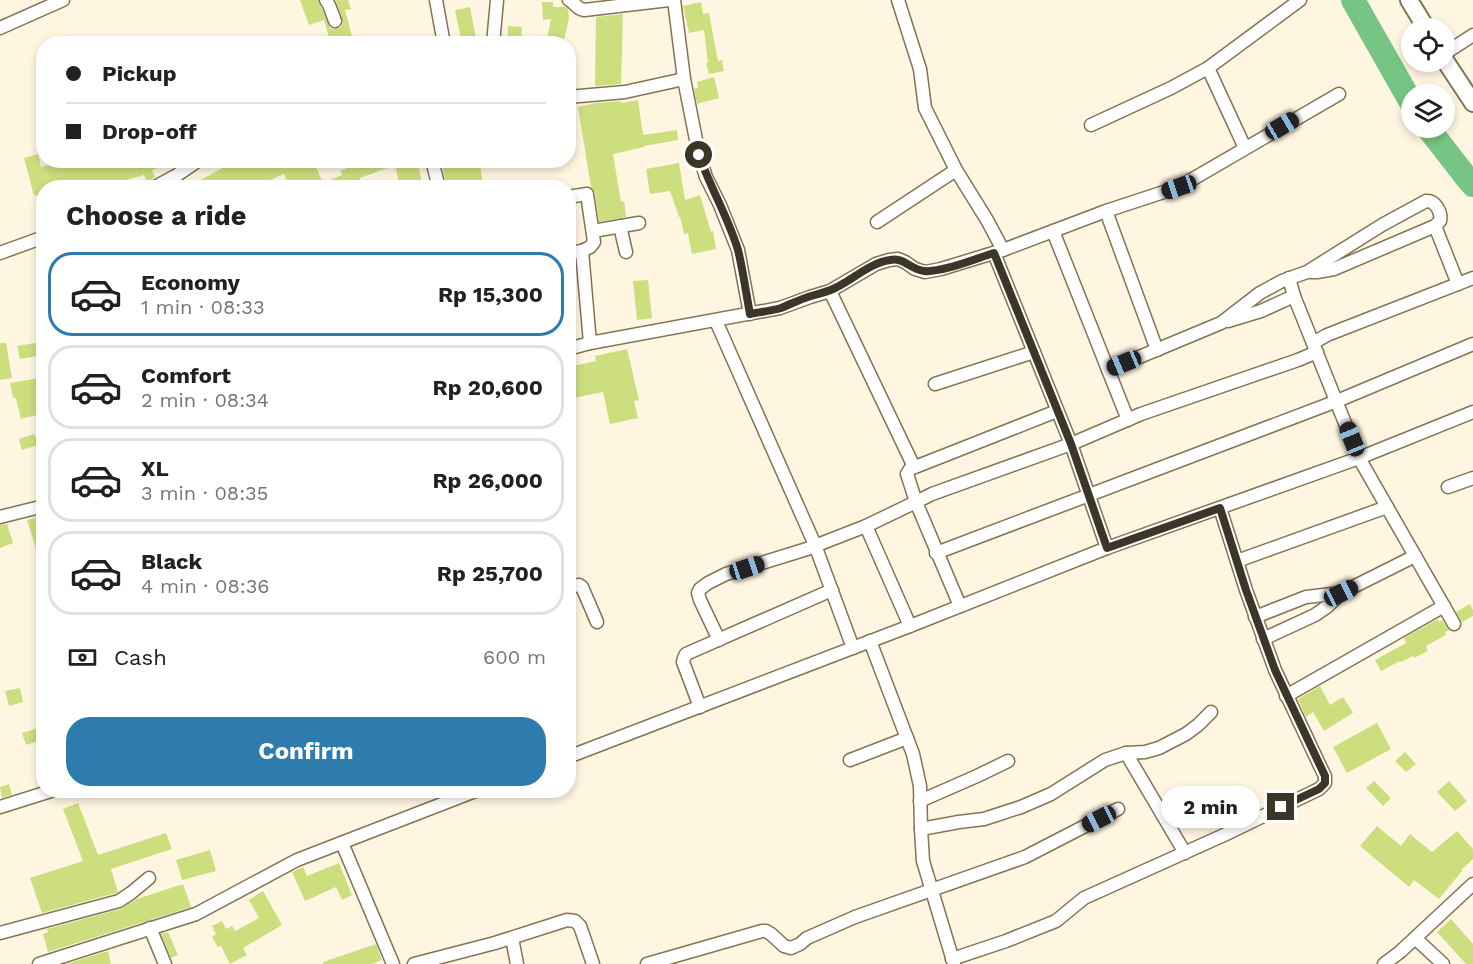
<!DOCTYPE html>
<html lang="en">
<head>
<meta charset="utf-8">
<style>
  :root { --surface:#fff; --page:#f2f2f2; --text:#202124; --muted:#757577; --line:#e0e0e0; --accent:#2d7cad }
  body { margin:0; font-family:"Work Sans",sans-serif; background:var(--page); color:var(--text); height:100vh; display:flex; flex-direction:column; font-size:22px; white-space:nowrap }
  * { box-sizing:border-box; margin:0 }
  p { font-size:20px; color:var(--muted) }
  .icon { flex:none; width:33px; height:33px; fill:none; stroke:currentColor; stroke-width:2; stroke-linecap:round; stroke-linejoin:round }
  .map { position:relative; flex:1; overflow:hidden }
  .details { position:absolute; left:36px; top:180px; width:540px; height:618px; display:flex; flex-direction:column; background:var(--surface); border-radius:24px; box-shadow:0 3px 9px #0003 }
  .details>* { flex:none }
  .banner { position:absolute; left:36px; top:36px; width:540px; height:132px; border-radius:24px; box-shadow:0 3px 9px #0003; display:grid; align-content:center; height:132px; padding:0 30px; background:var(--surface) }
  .tools { position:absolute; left:1401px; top:18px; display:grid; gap:12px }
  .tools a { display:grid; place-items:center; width:54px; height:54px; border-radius:50%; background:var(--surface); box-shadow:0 3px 9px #0003; font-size:30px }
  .end { position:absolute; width:27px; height:27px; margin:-14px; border:8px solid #3c3628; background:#fff; box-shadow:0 0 0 3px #fff }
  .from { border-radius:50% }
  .bubble { position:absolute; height:42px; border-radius:21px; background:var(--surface); box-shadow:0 3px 9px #0003; font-size:20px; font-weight:700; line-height:42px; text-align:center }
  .car { position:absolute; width:18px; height:36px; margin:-18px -9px; border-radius:8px; box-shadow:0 0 4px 2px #0007; background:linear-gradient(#222 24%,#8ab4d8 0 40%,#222 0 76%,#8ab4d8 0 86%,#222 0) }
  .banner b { display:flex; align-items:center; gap:21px; height:57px; font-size:22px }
  .banner b+b { border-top:2px solid var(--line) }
  .banner i { width:15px; height:15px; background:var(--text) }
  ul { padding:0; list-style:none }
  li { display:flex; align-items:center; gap:18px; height:84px; margin:0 12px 9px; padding:0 18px; border:3px solid var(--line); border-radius:24px }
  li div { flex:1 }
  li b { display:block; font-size:22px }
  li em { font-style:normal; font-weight:700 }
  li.current { border-color:var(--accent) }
  li>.icon { width:54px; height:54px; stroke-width:1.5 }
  h2 { padding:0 30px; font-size:27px; line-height:72px }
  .pay { display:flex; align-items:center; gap:15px; height:66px; padding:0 30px; font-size:22px }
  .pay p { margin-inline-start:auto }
  .primary-button { display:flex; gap:12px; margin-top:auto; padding:12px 30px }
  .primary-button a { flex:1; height:69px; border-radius:24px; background:var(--accent); color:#fff; font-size:24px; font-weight:700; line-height:69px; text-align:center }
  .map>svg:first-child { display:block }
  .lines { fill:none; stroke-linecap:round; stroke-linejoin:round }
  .river { stroke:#77c584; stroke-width:24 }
  .building { fill:#cdde7f }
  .street-casing { stroke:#827455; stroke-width:15 }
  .secondary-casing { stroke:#827455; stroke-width:20 }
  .street { stroke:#fff; stroke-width:12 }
  .secondary { stroke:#fff; stroke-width:16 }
  .route { stroke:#3c3628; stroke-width:8 }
</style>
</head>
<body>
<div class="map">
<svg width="1473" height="964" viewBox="0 0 1473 964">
  <rect width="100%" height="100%" fill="#fff6e1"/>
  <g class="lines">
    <g class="river">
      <path d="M1353 0 1412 104"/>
      <path d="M1428 128 1466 177 1473 185"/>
    </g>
  </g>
  <g class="building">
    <path d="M300 0H318L328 24 330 28 334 29 341 27 343 22 336 0H348L351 9 345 10 354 44H331L324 20 309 25Z"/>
    <path d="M542 2H553V7H564L568 9 569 19 563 44H546L551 19 543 20Z"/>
    <path d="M701 2 703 14 709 13 718 61 722 60 724 71 709 74 706 63H708L704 30 689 33 683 6Z"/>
    <path d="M470 7 477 44H462L455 10Z"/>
    <path d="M623 14 621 84 595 86 596 17Z"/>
    <path d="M508 26 522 27 521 44H507Z"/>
    <path d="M714 77 719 98 697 104 694 89 698 88 697 82Z"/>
    <path d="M638 100 643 135 677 130 678 140 644 146V147L613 154 621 202 624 201 626 217 599 222 595 193 591 187 578 107 595 103 621 101V103Z"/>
    <path d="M38 154 41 167 66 160 174 161 152 170 155 177 147 183 144 175 104 186 105 188H88L87 183 70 188H44V193L34 196 24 158Z"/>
    <path d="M237 160H313L323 183 342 175 340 171 368 160H417L423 188H400L395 165 360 178 362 188H290L284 174 251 188H186Z"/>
    <path d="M441 160H479L484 188H447Z"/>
    <path d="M679 163 685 200 700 195 711 232 713 231 716 249 692 254 688 233 684 234 680 217H679L670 191 650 194 646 169Z"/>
    <path d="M648 280 652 318 637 320 633 281Z"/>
    <path d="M41 342 43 355 20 359 17 346Z"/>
    <path d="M0 343H6L12 378 0 380Z"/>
    <path d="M627 349 639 400 634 401 638 418 610 424 603 392 568 399V367L596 361 595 356Z"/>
    <path d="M44 377V413L21 419 16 398H13L10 383Z"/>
    <path d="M34 434 38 445 22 450 19 439Z"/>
    <path d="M44 515V564H41L27 520Z"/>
    <path d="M7 524 13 543 0 548V525Z"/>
    <path d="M1470 604 1473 610V616L1462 622 1456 612Z"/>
    <path d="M1438 619 1439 622 1442 620 1449 630 1445 632 1446 635 1426 646 1428 651 1414 658 1413 656 1401 662 1400 661 1381 671 1375 660 1406 643 1404 638Z"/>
    <path d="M1320 686 1330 705 1343 697 1353 713 1324 731 1313 712 1306 717 1298 699Z"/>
    <path d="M20 688 23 702 9 706 5 691Z"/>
    <path d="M1377 723 1391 749 1347 773 1333 747Z"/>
    <path d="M44 726V739L26 745 22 733Z"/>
    <path d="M1405 752 1416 764 1406 772 1395 761Z"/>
    <path d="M1374 781 1391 798 1383 806 1366 788Z"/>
    <path d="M1449 781 1467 801 1455 811 1437 792Z"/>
    <path d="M9 784 12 795 2 798 0 787Z"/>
    <path d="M78 803 98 855 166 833 172 849 111 869 118 892 116 893 42 913 30 878 83 861 63 809Z"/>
    <path d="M1377 826 1401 846 1410 834 1432 852 1457 831 1473 849V859L1461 870 1462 871 1439 899 1414 880 1409 887 1360 846Z"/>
    <path d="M210 850 216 871 182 880 176 860Z"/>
    <path d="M339 863 352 895 342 900 336 887 305 901 292 872 303 867 307 876Z"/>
    <path d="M183 884 191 907 48 952 43 934 48 932 47 929 121 909 137 899Z"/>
    <path d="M263 891 282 925 243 948 247 955 230 964 221 946 218 947 212 937 216 934 212 926 222 921 226 929 232 926 235 931 259 918 249 900Z"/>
    <path d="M1451 919 1473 944V964H1466L1437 932Z"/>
    <path d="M168 932 178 955 171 958 161 934Z"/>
    <path d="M376 944 382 960 372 964H323V962Z"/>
    <path d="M108 951 111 964H66Z"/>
  </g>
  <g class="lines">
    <defs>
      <g id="street">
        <path d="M326 0 329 5 335 21"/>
        <path d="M436 0 444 44"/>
        <path d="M569 0C576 3 575 8 584 10L669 0"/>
        <path d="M674 0 684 79"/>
        <path d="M898 0 920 69 925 108 956 170 987 220 1003 250"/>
        <path d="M0 28 63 0"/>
        <path d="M493 44 497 0"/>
        <path d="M1444 54 1473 35"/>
        <path d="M568 97 625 92 684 79 699 155 706 177 720 205 738 250 750 314"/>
        <path d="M1091 125 1171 88 1208 68"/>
        <path d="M1245 148 1208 68 1300 0"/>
        <path d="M432 160 439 188"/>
        <path d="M153 188 177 175 199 160"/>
        <path d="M568 197 587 194 594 242 590 247 582 251"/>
        <path d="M1106 211 1157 350"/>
        <path d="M877 222 956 170"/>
        <path d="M620 226 626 252"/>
        <path d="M1435 226 1458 284"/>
        <path d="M593 231 639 223"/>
        <path d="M1053 231 1128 420"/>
        <path d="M0 253 44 237"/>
        <path d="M568 253 582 251 590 343"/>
        <path d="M994 253 1071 444 1107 548"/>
        <path d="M1289 278 1294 296 1359 458 1454 624"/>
        <path d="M830 291 914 467"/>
        <path d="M716 321 815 545 853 648"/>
        <path d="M1228 321 1261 311 1294 296"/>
        <path d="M1313 343 1327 335 1473 278"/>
        <path d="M568 349 590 343 780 308 810 297 830 291 876 264 889 260 898 259 905 262 915 269 925 272 941 269 1003 250 1106 211 1179 187 1339 94"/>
        <path d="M1108 370 1221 323 1260 293 1282 281 1307 272 1382 225 1426 201C1435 200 1442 212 1440 221L1435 226 1334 269 1317 272H1307"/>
        <path d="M935 384 1034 352"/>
        <path d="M1448 487 1473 478"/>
        <path d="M0 517 44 506"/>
        <path d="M866 526 910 626"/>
        <path d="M936 553 1337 401 1473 344"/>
        <path d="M1237 561 1387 507"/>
        <path d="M568 587 579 585 582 587 597 622"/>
        <path d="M960 606 916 502 932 494 1071 444 1141 414 1298 360 1317 352"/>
        <path d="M1255 617 1306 597 1341 593 1415 556"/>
        <path d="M1263 639 1315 615 1328 606 1341 593"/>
        <path d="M719 640 700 600 698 593 700 589 708 583 726 574 807 549 866 526 916 502 907 474 910 469 1057 411"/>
        <path d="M870 641 913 754 920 786 921 829 923 861 954 964"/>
        <path d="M1286 696 1444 606"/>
        <path d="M700 707 683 662 684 658 686 654 832 590"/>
        <path d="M1126 753 1185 853"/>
        <path d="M568 757 910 626 1107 548 1359 458 1473 412"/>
        <path d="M850 760 907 738"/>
        <path d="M920 801 977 776 1008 761"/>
        <path d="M0 807 54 790"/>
        <path d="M921 829 959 822 984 819 1021 807 1051 794 1105 760 1126 753 1145 752 1159 748 1186 734 1198 725 1211 712"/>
        <path d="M342 843 393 964"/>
        <path d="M150 928 165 964"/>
        <path d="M0 933 119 901 131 893 149 878"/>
        <path d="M512 938 517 964"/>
        <path d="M1415 938 1443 964"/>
        <path d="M952 959 1006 941 1056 921 1084 898 1224 835 1319 789 1325 783V776L1320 766 1275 670 1246 590 1220 508"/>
        <path d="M39 964 196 914 297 860 478 790"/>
        <path d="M414 964 495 943 567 920 575 921 580 926 593 964"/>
        <path d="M647 964 762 931H766L771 934 784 946 791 948 800 944 807 938 855 917 1025 857 1118 809"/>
        <path d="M1384 964 1400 952 1473 884"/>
      </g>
      <g id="secondary">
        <path d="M1409 0 1426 28"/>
        <path d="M1444 59 1473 103"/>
      </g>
    </defs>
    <use href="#street" class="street-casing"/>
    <use href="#secondary" class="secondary-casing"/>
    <use href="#street" class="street"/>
    <use href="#secondary" class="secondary"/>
  </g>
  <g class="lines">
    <path class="route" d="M699 155C710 187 728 217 738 250 743 270 746 293 750 314 760 312 771 311 781 308 791 304 801 299 811 296 820 293 829 292 837 287 855 278 870 263 890 260 904 257 911 270 924 271 941 273 977 258 994 253L1071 444 1107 548 1220 508 1246 590 1275 670 1325 776V783L1319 789 1281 807"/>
  </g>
</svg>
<div class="tools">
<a><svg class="icon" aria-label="locate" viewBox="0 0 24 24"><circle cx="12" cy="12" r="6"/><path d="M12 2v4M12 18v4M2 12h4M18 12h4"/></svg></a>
<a><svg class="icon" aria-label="layers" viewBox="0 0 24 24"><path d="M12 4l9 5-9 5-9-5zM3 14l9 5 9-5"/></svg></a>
</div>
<i class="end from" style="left:699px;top:155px"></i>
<i class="end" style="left:1281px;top:807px"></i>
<div class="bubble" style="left:1161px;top:786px;width:99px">2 min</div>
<i class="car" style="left:1282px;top:126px;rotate:60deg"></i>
<i class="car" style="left:1179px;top:187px;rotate:251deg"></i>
<i class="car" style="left:1124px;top:363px;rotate:247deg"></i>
<i class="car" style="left:1352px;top:439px;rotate:338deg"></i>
<i class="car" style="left:747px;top:568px;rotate:72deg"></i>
<i class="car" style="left:1341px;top:593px;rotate:64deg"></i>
<i class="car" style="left:1099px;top:819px;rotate:243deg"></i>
<div class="banner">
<b><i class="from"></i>Pickup</b>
<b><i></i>Drop-off</b>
</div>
<section class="details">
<h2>Choose a ride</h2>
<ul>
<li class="current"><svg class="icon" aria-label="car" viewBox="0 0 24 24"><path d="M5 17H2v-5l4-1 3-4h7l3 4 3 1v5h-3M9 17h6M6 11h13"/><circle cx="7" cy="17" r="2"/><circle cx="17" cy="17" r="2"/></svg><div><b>Economy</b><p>1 min · 08:33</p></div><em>Rp 15,300</em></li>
<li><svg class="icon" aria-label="car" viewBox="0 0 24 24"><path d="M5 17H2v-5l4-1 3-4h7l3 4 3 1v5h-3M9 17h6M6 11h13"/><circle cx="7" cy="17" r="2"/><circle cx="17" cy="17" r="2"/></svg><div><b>Comfort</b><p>2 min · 08:34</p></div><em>Rp 20,600</em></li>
<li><svg class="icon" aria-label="car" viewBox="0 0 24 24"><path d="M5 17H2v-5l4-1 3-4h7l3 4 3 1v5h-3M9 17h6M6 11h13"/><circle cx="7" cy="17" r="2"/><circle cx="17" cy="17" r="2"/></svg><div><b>XL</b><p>3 min · 08:35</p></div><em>Rp 26,000</em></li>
<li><svg class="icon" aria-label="car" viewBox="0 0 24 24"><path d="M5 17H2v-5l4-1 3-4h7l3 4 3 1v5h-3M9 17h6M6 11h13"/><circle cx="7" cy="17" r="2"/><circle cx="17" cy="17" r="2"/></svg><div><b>Black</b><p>4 min · 08:36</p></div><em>Rp 25,700</em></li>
</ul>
<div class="pay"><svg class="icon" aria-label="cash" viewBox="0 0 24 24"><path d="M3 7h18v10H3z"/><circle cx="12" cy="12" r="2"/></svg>Cash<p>600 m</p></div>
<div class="primary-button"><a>Confirm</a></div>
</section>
</div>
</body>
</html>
